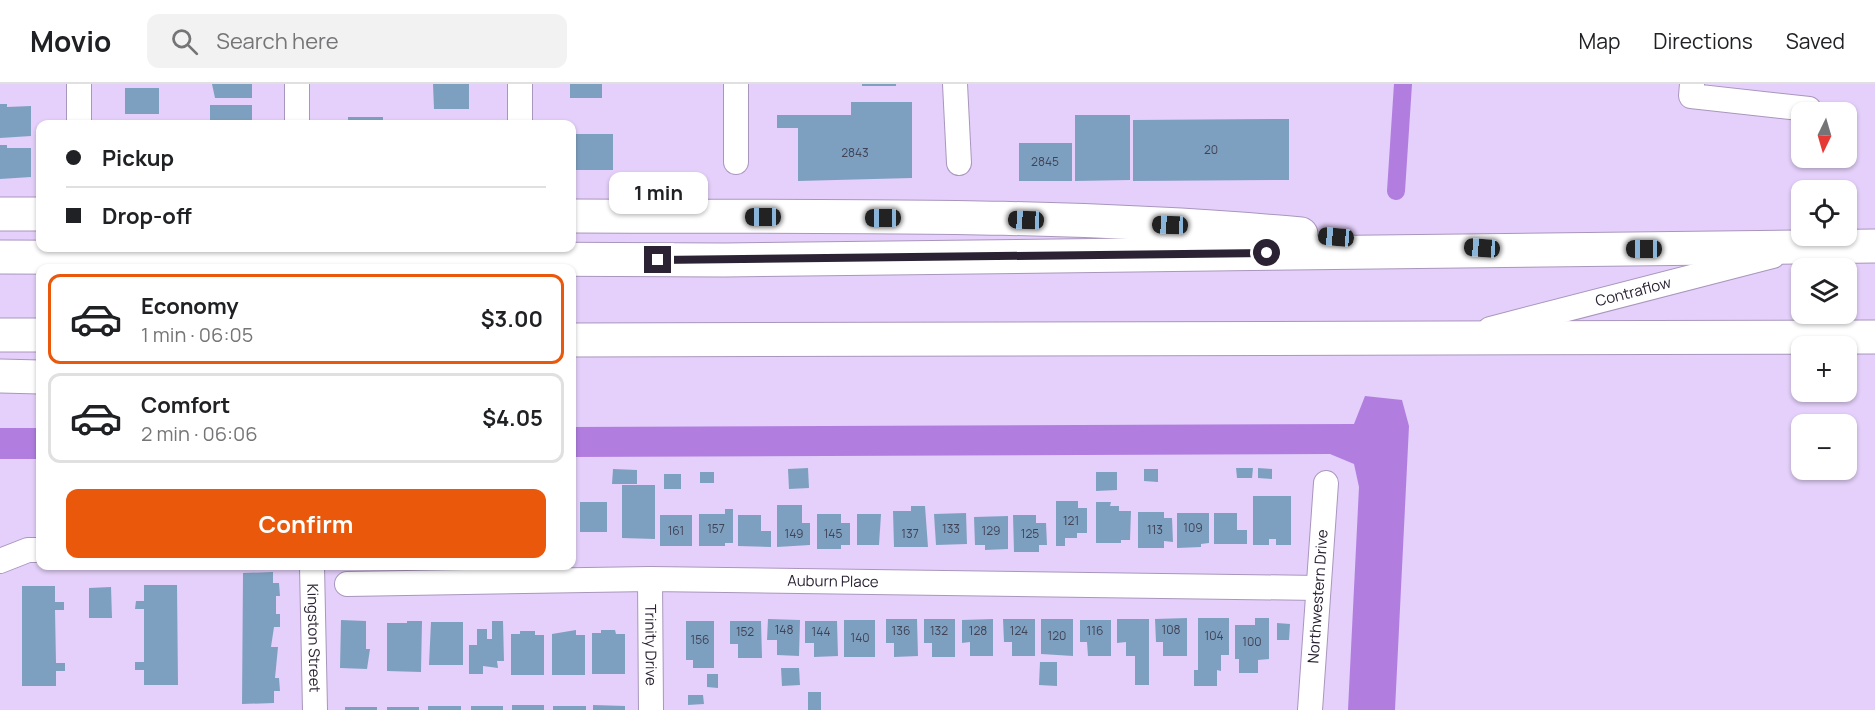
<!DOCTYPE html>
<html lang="en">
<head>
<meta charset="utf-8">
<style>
  :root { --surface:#fff; --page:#f2f2f2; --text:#202124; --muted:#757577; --line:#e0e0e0; --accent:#ea580c }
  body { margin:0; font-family:Manrope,sans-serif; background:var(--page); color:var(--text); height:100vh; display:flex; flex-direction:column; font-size:22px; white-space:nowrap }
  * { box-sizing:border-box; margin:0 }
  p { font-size:20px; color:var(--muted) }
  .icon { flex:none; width:33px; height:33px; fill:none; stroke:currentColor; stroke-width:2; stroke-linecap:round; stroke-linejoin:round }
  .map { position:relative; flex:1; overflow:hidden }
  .details { position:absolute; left:36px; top:180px; width:540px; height:306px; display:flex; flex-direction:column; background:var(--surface); border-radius:12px; box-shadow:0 2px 4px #0004 }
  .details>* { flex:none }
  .hud { position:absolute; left:36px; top:36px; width:540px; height:132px; border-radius:12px; box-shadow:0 2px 4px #0004; display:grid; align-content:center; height:132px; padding:0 30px; background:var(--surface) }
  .needle { width:39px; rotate:185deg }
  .fabs { position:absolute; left:1791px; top:18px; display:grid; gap:12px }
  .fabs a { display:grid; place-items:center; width:66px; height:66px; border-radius:12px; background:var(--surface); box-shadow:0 2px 4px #0004; font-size:30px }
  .end { position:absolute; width:27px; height:27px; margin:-14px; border:8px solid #2b2333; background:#fff; box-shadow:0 0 0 3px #fff }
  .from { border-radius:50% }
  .bubble { position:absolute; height:42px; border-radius:12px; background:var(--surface); box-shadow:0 2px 4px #0004; font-size:20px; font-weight:700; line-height:42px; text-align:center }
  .car { position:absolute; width:18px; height:36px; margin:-18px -9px; border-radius:8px; box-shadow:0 0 4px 2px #0007; background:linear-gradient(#222 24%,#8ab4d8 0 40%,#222 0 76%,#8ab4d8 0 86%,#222 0) }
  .hud b { display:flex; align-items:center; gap:21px; height:57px; font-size:22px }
  .hud b+b { border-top:2px solid var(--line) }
  .hud i { width:15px; height:15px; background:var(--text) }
  ul { padding:10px 0 0; list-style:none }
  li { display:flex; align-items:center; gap:18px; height:90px; margin:0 12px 9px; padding:0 18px; border:3px solid var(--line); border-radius:12px }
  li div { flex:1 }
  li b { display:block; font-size:22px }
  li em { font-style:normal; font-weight:700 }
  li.selected { border-color:var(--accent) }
  li>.icon { width:54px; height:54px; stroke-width:1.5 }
  .cta { display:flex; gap:12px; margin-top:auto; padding:12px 30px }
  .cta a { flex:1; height:69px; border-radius:12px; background:var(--accent); color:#fff; font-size:24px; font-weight:700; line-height:69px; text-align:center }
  header { display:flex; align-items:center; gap:36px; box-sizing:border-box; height:84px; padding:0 30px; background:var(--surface); border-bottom:2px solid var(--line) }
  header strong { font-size:28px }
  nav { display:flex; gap:33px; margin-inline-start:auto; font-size:21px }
  .search { width:420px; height:54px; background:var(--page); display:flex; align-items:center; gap:15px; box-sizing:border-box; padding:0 21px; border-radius:12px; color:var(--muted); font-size:22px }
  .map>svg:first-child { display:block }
  .water { fill:#b17ee0 }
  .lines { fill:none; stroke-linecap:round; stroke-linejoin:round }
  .canal { stroke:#b17ee0; stroke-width:18 }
  .building { fill:#7ea0c0 }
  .minor-casing { stroke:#a996bd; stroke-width:26 }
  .highway-casing { stroke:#a996bd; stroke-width:35 }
  .minor { stroke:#fff; stroke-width:24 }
  .highway { stroke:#fff; stroke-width:33 }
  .route { stroke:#2b2333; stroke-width:8 }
  .labels { text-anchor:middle; stroke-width:6; stroke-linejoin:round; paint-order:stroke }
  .number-label { font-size:12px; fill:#404256 }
  .street-label { font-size:15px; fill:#2b2333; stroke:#ede1fb }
</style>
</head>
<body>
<header>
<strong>Movio</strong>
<div class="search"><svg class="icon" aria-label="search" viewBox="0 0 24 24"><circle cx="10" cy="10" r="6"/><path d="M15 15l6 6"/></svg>Search here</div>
<nav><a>Map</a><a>Directions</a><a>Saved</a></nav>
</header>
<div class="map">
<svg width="1875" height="626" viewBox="0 0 1875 626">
  <rect width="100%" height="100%" fill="#e4d0fa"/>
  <g class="water">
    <path d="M1365 312 1402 316 1409 342 1395 626H1348L1359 403 1354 380 1330 370 572 373V343L1354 340Z"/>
    <rect x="0" y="344" width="40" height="31"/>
  </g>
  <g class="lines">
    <path class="canal" d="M1396 107 1403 0"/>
  </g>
  <g class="building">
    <path d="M212 0H252V14H215Z"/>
    <path d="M433 0H469V25H434Z"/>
    <rect x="570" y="0" width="32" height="14"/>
    <rect x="862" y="0" width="34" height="2"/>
    <rect x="125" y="4" width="34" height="26"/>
    <path d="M851 18H912V94L798 97V44H777V31H851Z"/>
    <path d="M0 20H7V23L31 22V52L0 54Z"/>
    <rect x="210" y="21" width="42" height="19"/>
    <path d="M1075 31H1130V96L1075 97Z"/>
    <rect x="348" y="33" width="35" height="7"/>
    <path d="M1289 35V96L1133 97V36Z"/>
    <rect x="572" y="50" width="41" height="36"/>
    <rect x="1019" y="59" width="53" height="38"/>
    <path d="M0 61H7V64H31V93L0 95Z"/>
    <path d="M808 384 809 404 789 405 788 385Z"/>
    <path d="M1236 384H1253L1252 394H1237Z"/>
    <path d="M1258 384 1272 385V395L1258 394Z"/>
    <path d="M613 385 637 386V400H612Z"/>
    <path d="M1144 385H1158V398L1144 397Z"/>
    <rect x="700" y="388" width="14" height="11"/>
    <path d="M1096 388H1117V406L1096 407Z"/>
    <rect x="664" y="390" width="17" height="15"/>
    <path d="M622 401H655V455L622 454Z"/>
    <path d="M1253 412H1291V461H1276V455H1269V461H1253Z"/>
    <path d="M1056 417H1078V424H1087V449H1077V454H1065V462H1056Z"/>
    <rect x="580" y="418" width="27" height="30"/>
    <path d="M1096 418H1111L1110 422H1119V427H1131L1130 456H1121V459H1096Z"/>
    <path d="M777 421H802V439H810V461L777 463Z"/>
    <path d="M911 422H925L928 463H894L893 427H911Z"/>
    <path d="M725 425H733V459H725V462H699V430H725Z"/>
    <path d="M1138 428H1164V434H1172L1173 458 1164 457V464H1138Z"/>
    <path d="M966 429 967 460 936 461 934 430Z"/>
    <path d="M1177 429H1209V459L1201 460V463L1177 464Z"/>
    <path d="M1214 429H1237V446H1247V460H1214Z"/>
    <path d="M817 430H841V439H850V461H841V465H817Z"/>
    <path d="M857 430H881L879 461H857Z"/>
    <rect x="660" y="431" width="32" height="31"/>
    <path d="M738 431H761V447H771V463L738 462Z"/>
    <path d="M1013 431H1036V439H1046L1047 461H1039V468H1014Z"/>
    <path d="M1008 432V465L985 466V461H975L974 433Z"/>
    <path d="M273 488V499H279L280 512H276V530H280V543H274L271 563H278L275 594H279L280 607H274V619L242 620 243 489Z"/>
    <path d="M144 501H177L178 601H144V586H135V578H144V525H135L136 517H144Z"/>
    <path d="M22 502H55V518H64V526H55L56 579H65V587H56V602H22Z"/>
    <path d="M111 503 112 534H89V504Z"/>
    <path d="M1187 534V572H1163V558H1156L1155 535Z"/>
    <path d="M1198 534H1229V571H1221V587L1217 586V602H1194V586H1198Z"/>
    <path d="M1255 534H1269V575L1258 576V589H1239V575H1235V541H1255Z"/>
    <path d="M768 535 800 536 799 572 777 571V556H767Z"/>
    <path d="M886 535H917L918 572 894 573V559H886Z"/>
    <path d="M924 535H955V573H932V559H924Z"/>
    <path d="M993 535V572H970V558L962 559V536Z"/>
    <path d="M1003 535H1035V572H1012V558H1004Z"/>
    <path d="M1041 535H1073V572L1041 570Z"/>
    <path d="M1117 535H1149V601H1135V572H1126V558L1117 559Z"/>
    <path d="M341 536 366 537V565H370L367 585 340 584Z"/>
    <rect x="844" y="536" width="31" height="37"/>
    <path d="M1080 536H1111V572H1088L1087 558H1080Z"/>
    <path d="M407 537H422L421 588 387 587V539H407Z"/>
    <path d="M492 537H503L504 577H497L498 584 483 582V590H469V561H477V545H487V555H492Z"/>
    <path d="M686 537H714V584H693V576H686Z"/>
    <path d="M730 537H761L762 574H738V560H730Z"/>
    <path d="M805 537H837L838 572 814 573V559H805Z"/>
    <path d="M431 538H463V581H429Z"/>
    <path d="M1277 539 1290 540 1289 556H1277Z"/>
    <path d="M576 546V551H585V591H552V550Z"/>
    <path d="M601 546H615L616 550H625V590H592V549H601Z"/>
    <path d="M520 547H535V551H544V591H511V550H520Z"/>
    <path d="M1040 578H1057V602L1039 601Z"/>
    <path d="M781 584H799L800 601 782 602Z"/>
    <path d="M707 590H718V604L707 603Z"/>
    <rect x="808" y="608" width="13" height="18"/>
    <path d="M688 611H703L704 620 688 621Z"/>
    <rect x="512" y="621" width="32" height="5"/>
    <path d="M593 621 625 622V626H593Z"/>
    <rect x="428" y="622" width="33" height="4"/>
    <rect x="471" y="622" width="32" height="4"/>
    <rect x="553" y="622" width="33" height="4"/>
    <rect x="345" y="623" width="32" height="3"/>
    <rect x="387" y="623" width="32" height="3"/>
  </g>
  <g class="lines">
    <defs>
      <g id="minor">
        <path d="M79 0V40"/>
        <path d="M520 0V40"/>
        <path d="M955 0 959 79"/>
        <path d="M1692 0 1691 12 1809 25"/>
        <path d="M297 40V0"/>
        <path d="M736 78V0"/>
        <path id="s1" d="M1490 245 1773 172"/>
        <path d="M0 477 28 466H40"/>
        <path id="s2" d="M312 482 315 626"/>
        <path id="s3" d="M650 495 651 626"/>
        <path id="s4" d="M347 500 650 495 1318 504"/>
        <path id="s5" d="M1310 626 1326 399"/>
      </g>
      <g id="highway">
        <path d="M0 130H40"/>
        <path d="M572 132C814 133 1059 128 1301 150"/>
        <path d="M0 173 724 176 1875 162"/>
        <path d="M0 251H40"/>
        <path d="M572 256 1875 253"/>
        <path d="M0 292 40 293"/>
      </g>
    </defs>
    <use href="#minor" class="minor-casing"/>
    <use href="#highway" class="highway-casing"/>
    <use href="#minor" class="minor"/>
    <use href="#highway" class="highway"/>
  </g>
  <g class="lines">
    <path class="route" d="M658 176 1267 169"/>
  </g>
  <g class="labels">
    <g class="number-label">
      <text x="1211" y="70">20</text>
      <text x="855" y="73">2843</text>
      <text x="1045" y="82">2845</text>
      <text x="1071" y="441">121</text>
      <text x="1193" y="448">109</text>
      <text x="716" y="449">157</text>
      <text x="951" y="449">133</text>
      <text x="1155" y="450">113</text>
      <text x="676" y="451">161</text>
      <text x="991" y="451">129</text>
      <text x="794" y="454">149</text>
      <text x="833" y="454">145</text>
      <text x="910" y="454">137</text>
      <text x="1030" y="454">125</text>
      <text x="784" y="550">148</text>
      <text x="1171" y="550">108</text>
      <text x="901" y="551">136</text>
      <text x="939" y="551">132</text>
      <text x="978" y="551">128</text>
      <text x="1019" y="551">124</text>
      <text x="1095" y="551">116</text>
      <text x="745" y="552">152</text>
      <text x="821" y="552">144</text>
      <text x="1057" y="556">120</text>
      <text x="1214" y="556">104</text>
      <text x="860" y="558">140</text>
      <text x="700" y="560">156</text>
      <text x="1252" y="562">100</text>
    </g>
    <g class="street-label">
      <text dy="5" stroke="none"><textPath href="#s1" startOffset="148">Contraflow</textPath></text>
      <text dy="5" stroke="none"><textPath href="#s4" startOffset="486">Auburn Place</textPath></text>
      <text dy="5" stroke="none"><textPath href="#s5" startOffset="114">Northwestern Drive</textPath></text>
      <text dy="5" stroke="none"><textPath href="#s2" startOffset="72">Kingston Street</textPath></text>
      <text dy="5" stroke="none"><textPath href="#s3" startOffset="66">Trinity Drive</textPath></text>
    </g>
  </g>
</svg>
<div class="fabs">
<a><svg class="needle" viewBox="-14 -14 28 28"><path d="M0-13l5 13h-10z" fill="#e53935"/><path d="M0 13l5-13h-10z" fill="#757577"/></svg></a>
<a><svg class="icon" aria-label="locate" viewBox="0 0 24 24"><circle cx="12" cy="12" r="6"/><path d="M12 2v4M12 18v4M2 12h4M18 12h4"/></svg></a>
<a><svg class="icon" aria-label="layers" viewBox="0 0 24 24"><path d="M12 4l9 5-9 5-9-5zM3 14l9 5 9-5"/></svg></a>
<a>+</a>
<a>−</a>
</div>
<i class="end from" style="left:1267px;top:169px"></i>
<i class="end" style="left:658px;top:176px"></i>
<div class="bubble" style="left:609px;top:88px;width:99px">1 min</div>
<i class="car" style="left:763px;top:133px;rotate:270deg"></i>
<i class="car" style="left:883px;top:134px;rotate:270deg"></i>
<i class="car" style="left:1026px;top:136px;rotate:272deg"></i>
<i class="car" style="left:1170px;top:141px;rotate:272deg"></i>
<i class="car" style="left:1336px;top:153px;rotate:275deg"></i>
<i class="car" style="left:1482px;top:164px;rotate:274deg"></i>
<i class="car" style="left:1644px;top:165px;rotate:270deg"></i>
<div class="hud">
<b><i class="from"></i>Pickup</b>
<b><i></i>Drop-off</b>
</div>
<section class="details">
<ul>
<li class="selected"><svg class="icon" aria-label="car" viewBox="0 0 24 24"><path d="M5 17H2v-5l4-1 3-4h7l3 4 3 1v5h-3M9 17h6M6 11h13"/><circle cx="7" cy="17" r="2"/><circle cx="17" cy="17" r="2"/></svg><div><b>Economy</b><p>1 min · 06:05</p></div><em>$3.00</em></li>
<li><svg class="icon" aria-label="car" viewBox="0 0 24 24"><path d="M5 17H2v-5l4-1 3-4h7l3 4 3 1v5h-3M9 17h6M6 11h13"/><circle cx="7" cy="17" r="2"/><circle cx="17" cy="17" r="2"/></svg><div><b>Comfort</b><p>2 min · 06:06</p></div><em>$4.05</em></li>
</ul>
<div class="cta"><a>Confirm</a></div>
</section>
</div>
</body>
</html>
